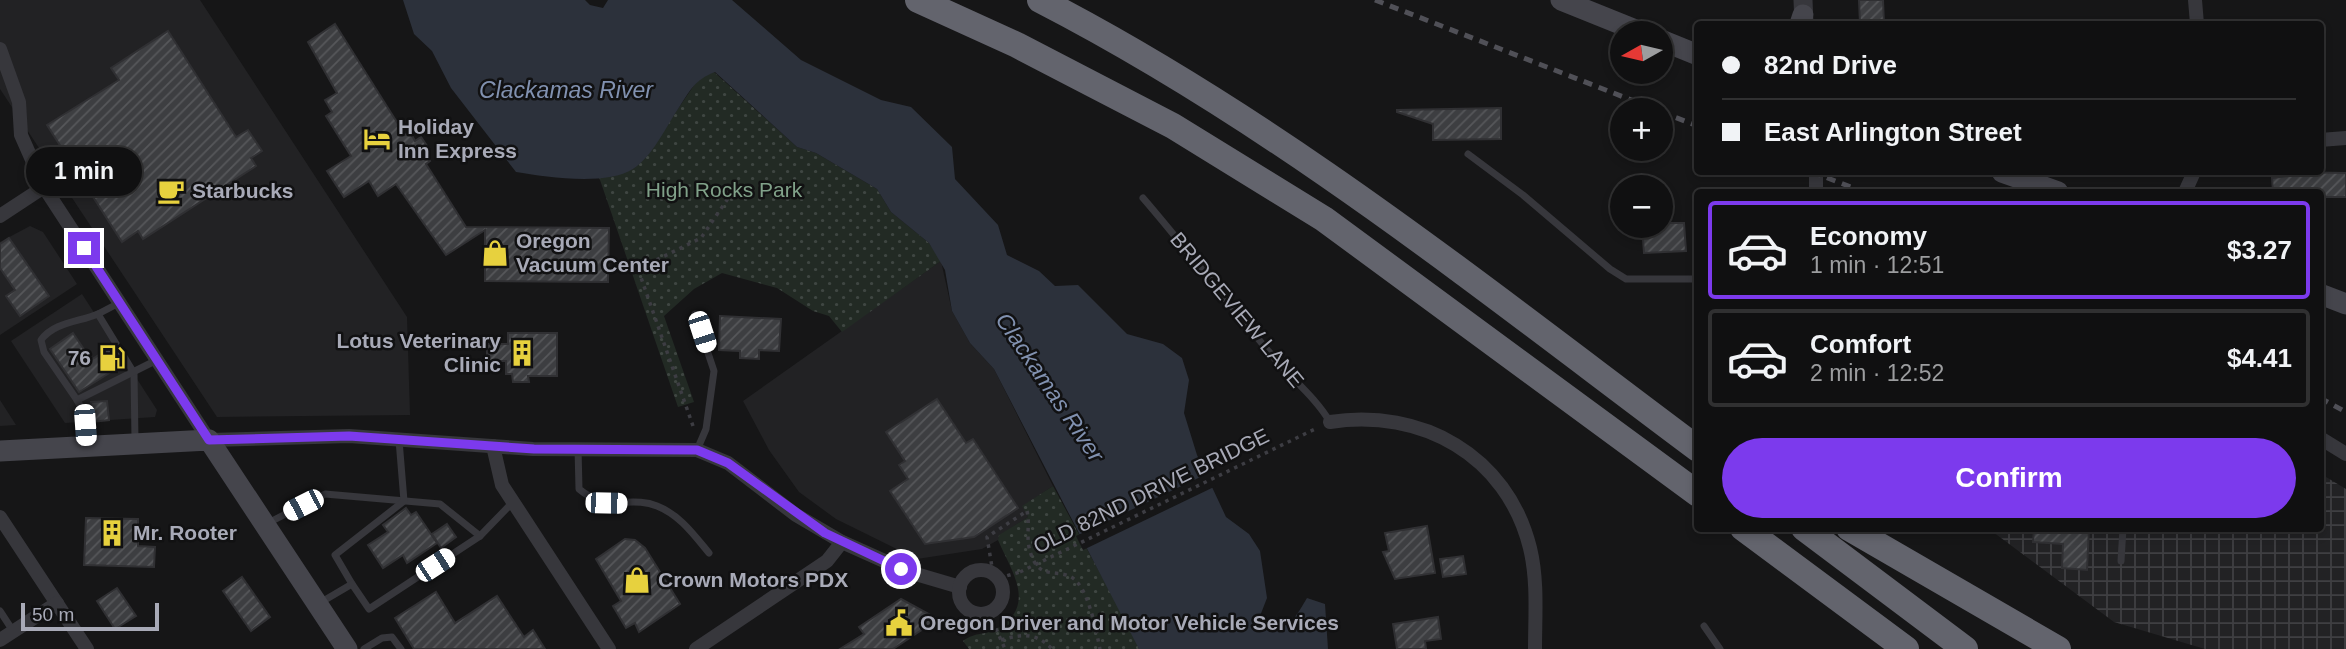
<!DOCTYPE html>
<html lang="en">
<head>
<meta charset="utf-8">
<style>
  :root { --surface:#101011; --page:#1e1e1f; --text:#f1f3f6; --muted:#9c9d9f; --line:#303031; --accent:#7c3aed }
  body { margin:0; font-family:Helvetica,sans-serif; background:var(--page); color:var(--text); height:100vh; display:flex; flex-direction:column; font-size:26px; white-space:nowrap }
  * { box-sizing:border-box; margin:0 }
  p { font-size:23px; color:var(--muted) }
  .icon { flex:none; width:38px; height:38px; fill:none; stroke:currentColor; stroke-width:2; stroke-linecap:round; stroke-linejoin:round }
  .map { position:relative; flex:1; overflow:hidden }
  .sheet { position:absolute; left:1694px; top:189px; width:630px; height:343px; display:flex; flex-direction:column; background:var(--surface); border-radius:7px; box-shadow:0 4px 10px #0003,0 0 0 2px var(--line) }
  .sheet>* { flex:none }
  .guide { position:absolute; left:1694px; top:21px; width:630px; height:154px; border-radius:7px; box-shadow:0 4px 10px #0003,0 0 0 2px var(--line); display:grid; align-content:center; height:154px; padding:0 28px; background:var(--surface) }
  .needle { width:46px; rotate:262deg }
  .buttons { position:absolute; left:1610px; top:21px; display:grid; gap:14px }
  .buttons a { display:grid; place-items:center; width:63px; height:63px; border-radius:50%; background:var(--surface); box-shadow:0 4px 10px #0003,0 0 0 2px var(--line); font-size:35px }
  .scale { position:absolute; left:21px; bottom:18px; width:138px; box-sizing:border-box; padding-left:7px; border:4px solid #a8aab7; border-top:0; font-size:19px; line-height:24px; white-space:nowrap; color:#a8aab7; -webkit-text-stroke:5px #111112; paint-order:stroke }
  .end { position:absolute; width:32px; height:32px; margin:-16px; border:9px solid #7c3aed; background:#fff; box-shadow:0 0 0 4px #fff }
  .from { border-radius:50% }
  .bubble { position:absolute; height:49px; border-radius:24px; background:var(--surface); box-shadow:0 4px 10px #0003,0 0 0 2px var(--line); font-size:23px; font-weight:600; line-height:49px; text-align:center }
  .car { position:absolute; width:21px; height:42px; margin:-21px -10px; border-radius:9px; box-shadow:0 0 5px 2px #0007; background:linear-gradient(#fff 24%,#345 0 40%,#fff 0 76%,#345 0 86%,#fff 0) }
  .guide b { display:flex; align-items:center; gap:24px; height:66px; font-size:26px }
  .guide b+b { border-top:2px solid var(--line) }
  .guide i { width:18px; height:18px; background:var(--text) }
  ul { padding:12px 0 0; list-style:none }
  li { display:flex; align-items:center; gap:21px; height:98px; margin:0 14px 10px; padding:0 14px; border:4px solid var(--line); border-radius:7px }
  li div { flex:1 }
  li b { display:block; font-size:26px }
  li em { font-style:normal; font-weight:600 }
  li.on { border-color:var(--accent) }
  li>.icon { width:63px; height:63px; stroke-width:1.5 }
  .cta { display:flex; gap:14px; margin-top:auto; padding:14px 28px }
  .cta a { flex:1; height:80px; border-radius:42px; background:var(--accent); color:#fff; font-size:28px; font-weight:600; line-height:80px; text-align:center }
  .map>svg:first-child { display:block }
  .built { fill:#222224 }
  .industrial { fill:url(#industrial-grid) }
  .grass { fill:url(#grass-dots) }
  .water { fill:#2c313b }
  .pier { fill:#161617 }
  .building { fill:url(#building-hatch); stroke:#303033; stroke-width:2 }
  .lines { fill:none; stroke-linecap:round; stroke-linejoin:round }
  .path { stroke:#3d3d43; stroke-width:3.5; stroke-dasharray:3.5 5; stroke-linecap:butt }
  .service { stroke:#37373c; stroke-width:7 }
  .minor { stroke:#37373c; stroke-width:14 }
  .tertiary { stroke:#37373c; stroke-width:19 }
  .secondary { stroke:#45454c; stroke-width:21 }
  .motorway { stroke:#63646d; stroke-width:26 }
  .rail { stroke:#505057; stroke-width:5; stroke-dasharray:9 7; stroke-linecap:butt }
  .path-bridge { stroke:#3d3d43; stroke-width:3.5; stroke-dasharray:3.5 5; stroke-linecap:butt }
  .route { stroke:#7c3aed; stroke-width:9 }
  .labels { text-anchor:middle; stroke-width:5; stroke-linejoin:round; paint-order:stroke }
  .poi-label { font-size:21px; font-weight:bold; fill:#a8aab7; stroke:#111112; text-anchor:start }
  .park-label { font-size:21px; fill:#80a189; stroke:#111112 }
  .street-label { font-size:21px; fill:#a8aab7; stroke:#111112 }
  .water-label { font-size:23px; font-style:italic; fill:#8191b0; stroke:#111112 }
</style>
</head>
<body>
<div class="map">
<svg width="2346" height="649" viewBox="0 0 2346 649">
  <defs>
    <pattern id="industrial-grid" width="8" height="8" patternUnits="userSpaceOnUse" patternTransform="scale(1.75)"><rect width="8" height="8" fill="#222224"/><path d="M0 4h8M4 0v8" fill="none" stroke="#3f3f42"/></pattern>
    <pattern id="grass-dots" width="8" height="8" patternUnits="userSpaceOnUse" patternTransform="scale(1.75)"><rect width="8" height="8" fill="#222a24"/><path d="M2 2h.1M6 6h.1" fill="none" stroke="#3f4642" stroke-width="1.8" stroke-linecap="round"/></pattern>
    <pattern id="building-hatch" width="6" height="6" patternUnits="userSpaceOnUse" patternTransform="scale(1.75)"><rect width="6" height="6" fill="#3d3e41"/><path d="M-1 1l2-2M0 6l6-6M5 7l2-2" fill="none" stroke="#56575a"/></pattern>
  </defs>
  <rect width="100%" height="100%" fill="#161617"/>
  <g class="built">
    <path d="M0 0H200L407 317 410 415 217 417 0 89Z"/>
    <path d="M30 226 43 232 77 284 0 335V242Z"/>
    <path d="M941 261 952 311 970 343 994 369 1053 486 1023 506 1028 517 1000 535 998 540 982 549 917 559 836 519 799 492 769 450 743 401Z"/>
    <path d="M82 294 157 410 155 417 65 423 11 341Z"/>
    <path d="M0 400 16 425 0 426Z"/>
  </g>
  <path class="industrial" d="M2321 474 2346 489V649H2205L2114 622 1989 529 2320 528Z"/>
  <g class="grass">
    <path d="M714 72 797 147 816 153 877 189 891 212 929 243 941 261 842 332 829 316 813 311 777 288 722 273 694 289 664 316 694 402 678 407 599 177 633 169 652 147 699 78Z"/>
    <path d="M1053 486 1135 638 1139 649H969L963 641C976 631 986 636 998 628 1038 605 1010 569 998 540L999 535 1028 517 1022 506Z"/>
  </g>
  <path class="water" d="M403 0H585L590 5 603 8 608 0H732L801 60 881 100 911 107 952 147 955 179 998 225 1007 255 1039 271 1055 286 1078 285 1127 334 1163 344 1182 358 1189 380 1184 413 1197 455 1226 517 1249 534 1260 551 1267 598 1260 616 1267 630C1291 629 1296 616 1307 598L1325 604 1328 649H1139L994 369 970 343 952 311 945 270 929 243 891 212 877 189 816 153 797 147 715 72C694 80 690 91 678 109 666 127 652 157 633 169 606 186 546 177 516 172L451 88 432 51 414 34Z"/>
  <path class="pier" d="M1209 473 1216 486 1083 550 1076 536Z"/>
  <g class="building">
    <path d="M1859 0H1883L1884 24H1860Z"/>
    <path d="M335 24 405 135 410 132 415 141 421 137 429 149 424 152 430 161 426 164 466 227 609 228 608 282 485 281V230L446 255 396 184 378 196 369 181 344 197 327 171 351 156 326 116 332 112 325 100 337 93 308 42Z"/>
    <path d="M168 31 236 137 248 130 262 151 251 158 256 166 143 239 138 231 122 242 47 125 119 80 111 68Z"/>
    <path d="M1501 108V139L1433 140V124L1397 112V110Z"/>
    <path d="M2288 172 2346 173V197H2320V192H2273L2272 178 2289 176Z"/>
    <path d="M1661 223H1684L1686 251 1644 253 1642 226Z"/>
    <path d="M9 238 49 296 20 316 6 296 15 290 0 268V244Z"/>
    <path d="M720 316 781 319 779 351 759 350V359L740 358V351L719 350Z"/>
    <path d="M73 333 91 360 111 347 122 365 79 392 50 349Z"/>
    <path d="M508 333H557V376H528L529 382H513L512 374H506V361H487V344H508Z"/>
    <path d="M937 399 966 443 973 439 1018 508 974 537 925 544 890 491 908 479 899 465 905 461 886 432Z"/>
    <path d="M107 401 109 420 92 422 91 402Z"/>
    <path d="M406 508 411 515 416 512 437 543 407 563 403 555 383 568 368 545 388 532 383 525Z"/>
    <path d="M86 518 138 519V546L155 547 154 567 84 565Z"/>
    <path d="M447 524 456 537 441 548 432 534Z"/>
    <path d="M1427 526 1435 573 1395 579 1383 552 1389 551 1385 533Z"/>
    <path d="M2034 528H2089L2087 570 2062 568 2063 544 2033 542Z"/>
    <path d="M625 539 635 540 645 548 680 604 639 632 635 623 626 628 613 606 621 601 596 559Z"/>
    <path d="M1463 556 1466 574 1443 577 1440 559Z"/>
    <path d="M242 577 270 617 251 631 223 591Z"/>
    <path d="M117 588 136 616 115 629 97 601Z"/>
    <path d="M436 592 455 623 497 596 524 637 533 630 545 649H414L395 618Z"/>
    <path d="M901 599 938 619 893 649H840L864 634 859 627Z"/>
    <path d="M1438 617 1441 639 1425 641 1426 649H1397L1393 624Z"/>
  </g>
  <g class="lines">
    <g class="path">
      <path d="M693 426 638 269 701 238 731 194"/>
      <path d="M1027 511C1031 528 1023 542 1035 563 1043 576 1057 571 1069 576 1088 583 1096 631 1100 649"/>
      <path d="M993 573 987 537 1027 511"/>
      <path d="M999 578 1020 572"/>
      <path d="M989 613 1005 649"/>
      <path d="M1001 640C1022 634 1036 632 1052 649"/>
    </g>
    <g class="service">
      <path d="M1468 154 1523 195 1610 269 1626 279H1698"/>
      <path d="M1143 198C1187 249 1227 302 1270 353 1289 377 1314 395 1330 422"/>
      <path d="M119 303 98 314 134 373 135 440"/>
      <path d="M695 314 714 371 706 429 697 450"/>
      <path d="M77 400 44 352 41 340C54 322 79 322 98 314"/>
      <path d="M87 443 85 415 77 400 157 360"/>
      <path d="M578 448 579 489C607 513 630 495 657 506 680 515 694 535 709 553"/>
      <path d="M266 524 325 494 440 504 480 536"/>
      <path d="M2121 561 2123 528"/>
      <path d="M352 584 335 555 404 501 399 440"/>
      <path d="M318 604 352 584 369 609 480 536 512 503"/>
      <path d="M0 611 13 631"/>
      <path d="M1704 626 1720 649"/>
      <path d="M364 649 382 638 392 637 401 649"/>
    </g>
    <g class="minor">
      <path d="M2195 0 2197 24"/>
      <path d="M0 49 19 102 21 135 44 187 209 440 349 436 533 449 697 450 728 463 796 515 842 542 909 572 960 587"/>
      <path d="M2320 140 2346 138"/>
      <path d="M1816 172V192"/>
      <path d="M2185 192 2194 172"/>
      <path d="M0 216 44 187"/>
      <path d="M1330 422C1421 408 1507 455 1530 548 1538 581 1535 616 1535 649"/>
      <path d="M2320 438 2346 454"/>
      <path d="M493 446 502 485 609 649"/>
      <path d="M0 517 87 649"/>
      <circle cx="981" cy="592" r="22"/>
      <path d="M0 640 57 603"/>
      <path d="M696 649 827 561 842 542"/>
    </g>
    <path class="tertiary" d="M1803 0 1804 24"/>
    <g class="secondary">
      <path d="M1561 0 1643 33"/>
      <path d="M1800 24 1803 15"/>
      <path d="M1661 40 1698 55"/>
      <path d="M2002 172 2058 192"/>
      <path d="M2320 294 2346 304"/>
      <path d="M0 451 209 440 347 649"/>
    </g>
    <g class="motorway">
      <path d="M918 0 1017 45 1173 126 1324 219 1698 494"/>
      <path d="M1040 0C1277 122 1485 290 1698 449"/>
      <path d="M1743 528 1906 649"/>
      <path d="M1804 528 1965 649"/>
      <path d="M1849 528 2058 649"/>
    </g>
    <g class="rail">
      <path d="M1375 0 1657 110"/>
      <path d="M1661 112 1698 126"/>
      <path d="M1812 172 1864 192"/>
      <path d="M2320 398 2346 412"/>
    </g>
    <path class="path-bridge" d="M1020 572 1315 429"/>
  </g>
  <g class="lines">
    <path class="route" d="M84 248 209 440 349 436 534 449 697 450 728 463 825 533 901 569"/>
  </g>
  <defs>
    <symbol id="hotel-bare" viewBox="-9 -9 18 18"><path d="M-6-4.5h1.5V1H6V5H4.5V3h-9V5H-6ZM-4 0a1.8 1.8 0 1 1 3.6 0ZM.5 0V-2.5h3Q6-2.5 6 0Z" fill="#e7d13e" stroke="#111112" stroke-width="2.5" paint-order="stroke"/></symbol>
    <symbol id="cafe-bare" viewBox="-9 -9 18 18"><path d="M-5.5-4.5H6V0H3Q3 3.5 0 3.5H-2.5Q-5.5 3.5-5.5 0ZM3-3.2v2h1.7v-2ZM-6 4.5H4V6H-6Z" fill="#e7d13e" stroke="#111112" stroke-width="2.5" paint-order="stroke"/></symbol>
    <symbol id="shop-bare" viewBox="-9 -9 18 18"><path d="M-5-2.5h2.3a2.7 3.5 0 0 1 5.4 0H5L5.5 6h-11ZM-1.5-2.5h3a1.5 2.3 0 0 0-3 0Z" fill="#e7d13e" stroke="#111112" stroke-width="2.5" paint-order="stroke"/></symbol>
    <symbol id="building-bare" viewBox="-9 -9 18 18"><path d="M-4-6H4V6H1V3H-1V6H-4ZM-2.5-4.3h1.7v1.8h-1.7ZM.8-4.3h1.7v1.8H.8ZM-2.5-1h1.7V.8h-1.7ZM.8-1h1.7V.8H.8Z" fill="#e7d13e" stroke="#111112" stroke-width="2.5" paint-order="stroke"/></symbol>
    <symbol id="fuel-bare" viewBox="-9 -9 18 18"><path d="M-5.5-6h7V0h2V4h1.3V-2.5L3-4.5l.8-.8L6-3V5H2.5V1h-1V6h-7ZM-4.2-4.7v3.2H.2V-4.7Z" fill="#e7d13e" stroke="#111112" stroke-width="2.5" paint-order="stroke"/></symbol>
    <symbol id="civic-bare" viewBox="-9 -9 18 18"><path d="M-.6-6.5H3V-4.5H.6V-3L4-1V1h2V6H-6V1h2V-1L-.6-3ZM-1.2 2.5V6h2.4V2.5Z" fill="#e7d13e" stroke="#111112" stroke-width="2.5" paint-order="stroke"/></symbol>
  </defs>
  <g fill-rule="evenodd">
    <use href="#hotel-bare" x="358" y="120" width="38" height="38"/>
    <use href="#cafe-bare" x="152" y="172" width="38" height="38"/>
    <use href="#shop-bare" x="476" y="234" width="38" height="38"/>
    <use href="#building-bare" x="503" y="334" width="38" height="38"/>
    <use href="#fuel-bare" x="93" y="339" width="38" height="38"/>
    <use href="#building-bare" x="93" y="514" width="38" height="38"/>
    <use href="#shop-bare" x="618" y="561" width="38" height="38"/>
    <use href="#civic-bare" x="880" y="604" width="38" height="38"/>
  </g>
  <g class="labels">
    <g class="poi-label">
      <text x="398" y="134">Holiday<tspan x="398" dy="24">Inn Express</tspan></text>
      <text x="192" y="198">Starbucks</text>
      <text x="516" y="248">Oregon<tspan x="516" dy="24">Vacuum Center</tspan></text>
      <text x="501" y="348" text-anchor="end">Lotus Veterinary<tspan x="501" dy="24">Clinic</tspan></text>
      <text x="91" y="365" text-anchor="end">76</text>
      <text x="133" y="540">Mr. Rooter</text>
      <text x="658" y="587">Crown Motors PDX</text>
      <text x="920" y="630">Oregon Driver and Motor Vehicle Services</text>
    </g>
    <g class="park-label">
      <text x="724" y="197">High Rocks Park</text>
    </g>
    <g class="street-label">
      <text transform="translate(1237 310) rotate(50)" y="7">BRIDGEVIEW LANE</text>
      <text transform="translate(1151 491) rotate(-26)" y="7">OLD 82ND DRIVE BRIDGE</text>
    </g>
    <g class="water-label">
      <text x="566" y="98">Clackamas River</text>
      <text transform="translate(1050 387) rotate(56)" y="8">Clackamas River</text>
    </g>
  </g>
</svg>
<div class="buttons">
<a><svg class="needle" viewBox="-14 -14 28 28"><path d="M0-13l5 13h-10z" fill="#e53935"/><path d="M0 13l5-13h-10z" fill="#9c9d9f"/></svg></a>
<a>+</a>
<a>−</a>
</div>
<div class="scale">50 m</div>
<i class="end from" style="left:901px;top:569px"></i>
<i class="end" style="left:84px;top:248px"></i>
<div class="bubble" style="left:26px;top:147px;width:116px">1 min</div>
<i class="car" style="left:702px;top:332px;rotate:162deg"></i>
<i class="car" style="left:85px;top:425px;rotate:176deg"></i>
<i class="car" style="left:606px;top:503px;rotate:91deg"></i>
<i class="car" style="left:303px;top:505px;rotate:243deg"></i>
<i class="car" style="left:435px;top:565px;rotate:57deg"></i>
<div class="guide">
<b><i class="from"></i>82nd Drive</b>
<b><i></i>East Arlington Street</b>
</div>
<section class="sheet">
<ul>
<li class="on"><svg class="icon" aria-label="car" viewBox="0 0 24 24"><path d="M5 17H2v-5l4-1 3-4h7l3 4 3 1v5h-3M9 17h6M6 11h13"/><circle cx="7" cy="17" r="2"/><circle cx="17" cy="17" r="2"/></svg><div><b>Economy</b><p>1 min · 12:51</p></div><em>$3.27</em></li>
<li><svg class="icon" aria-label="car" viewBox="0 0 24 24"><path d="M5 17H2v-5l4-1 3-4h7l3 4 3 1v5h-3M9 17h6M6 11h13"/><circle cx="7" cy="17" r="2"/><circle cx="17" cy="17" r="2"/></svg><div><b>Comfort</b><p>2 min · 12:52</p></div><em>$4.41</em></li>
</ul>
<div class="cta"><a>Confirm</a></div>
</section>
</div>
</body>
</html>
